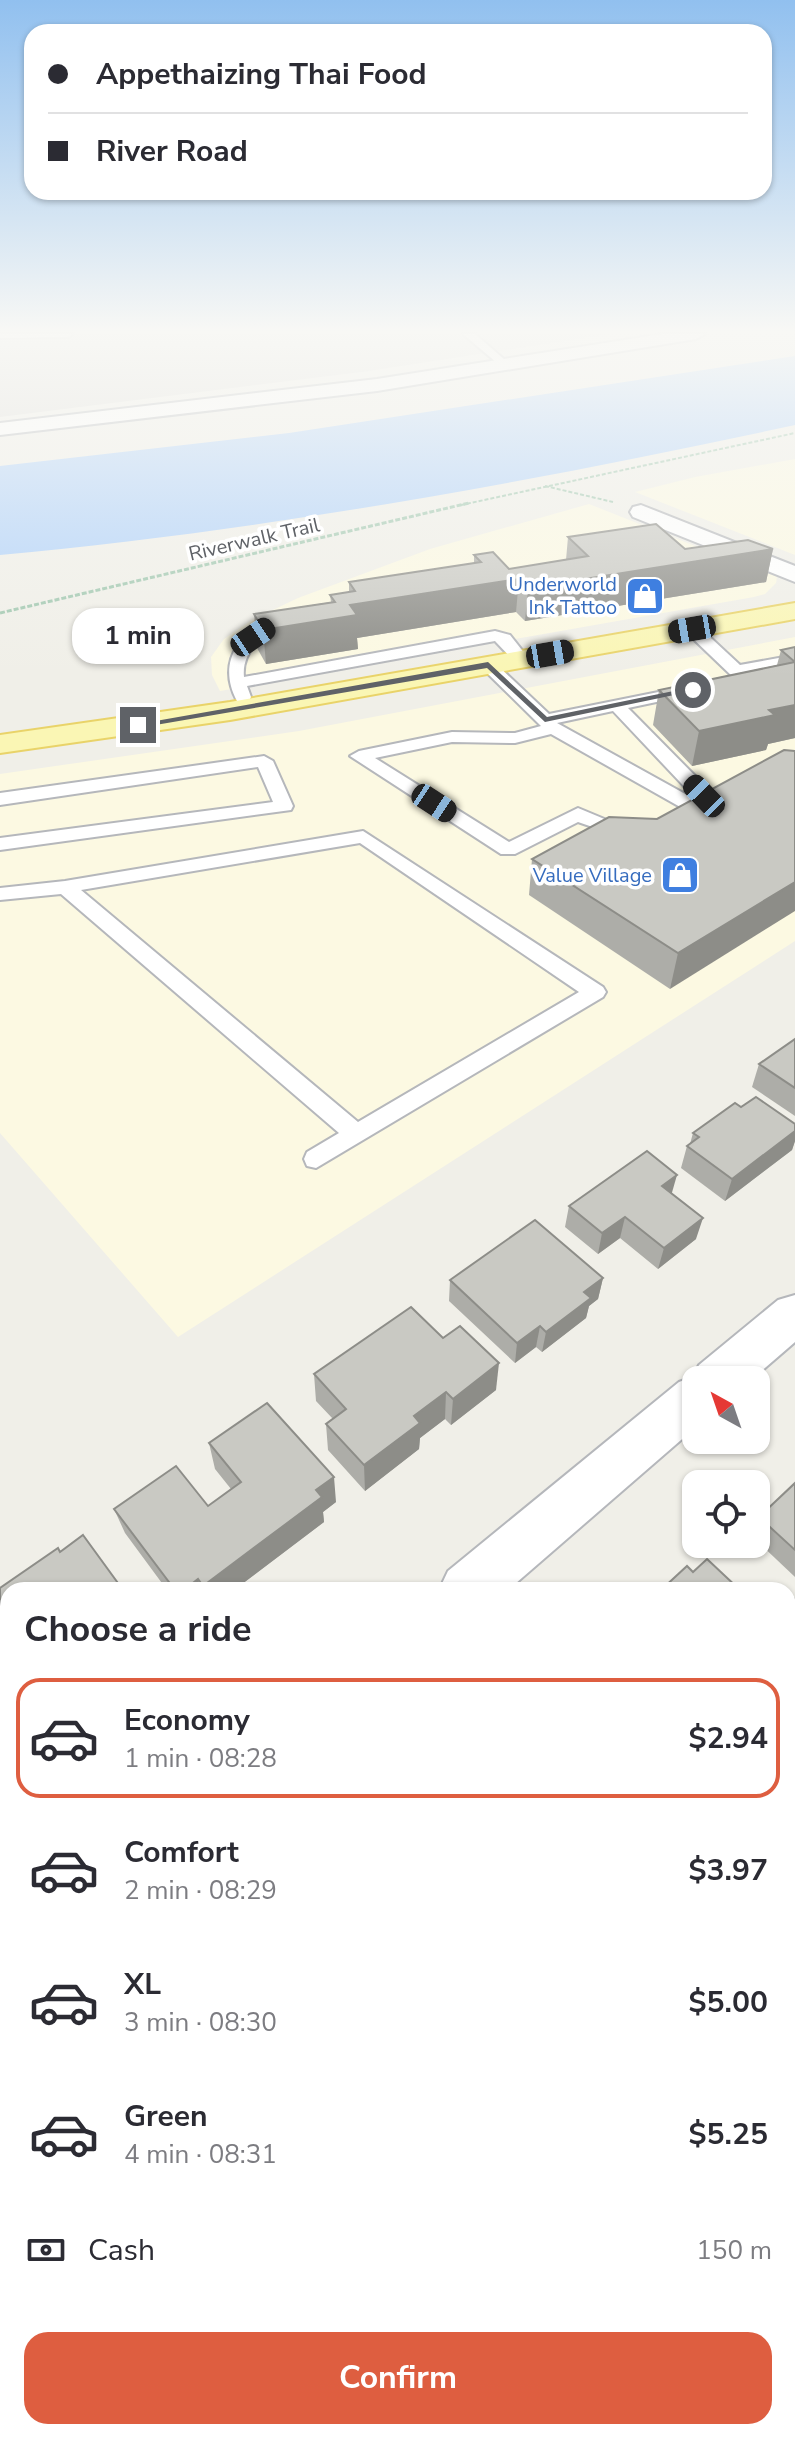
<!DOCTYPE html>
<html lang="en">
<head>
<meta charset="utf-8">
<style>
  :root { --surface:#fff; --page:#f2f2f3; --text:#2b2b33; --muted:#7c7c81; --line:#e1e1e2; --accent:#de5e40 }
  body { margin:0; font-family:"Nunito Sans",sans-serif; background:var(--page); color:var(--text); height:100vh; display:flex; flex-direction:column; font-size:30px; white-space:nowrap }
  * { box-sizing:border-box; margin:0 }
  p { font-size:26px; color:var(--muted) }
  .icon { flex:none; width:44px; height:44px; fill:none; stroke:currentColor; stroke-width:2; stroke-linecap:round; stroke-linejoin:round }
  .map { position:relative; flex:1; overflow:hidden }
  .drawer { position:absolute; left:0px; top:1582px; width:796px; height:858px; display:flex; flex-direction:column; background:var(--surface); border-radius:24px 24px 0 0; box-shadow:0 2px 6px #0004 }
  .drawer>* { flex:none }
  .banner { position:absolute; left:24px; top:24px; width:748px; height:176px; border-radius:24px; box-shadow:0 2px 6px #0004; display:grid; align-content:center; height:176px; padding:0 24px; background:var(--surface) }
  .needle { width:52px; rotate:320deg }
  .buttons { position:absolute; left:682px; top:1366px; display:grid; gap:16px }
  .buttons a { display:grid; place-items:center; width:88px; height:88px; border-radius:16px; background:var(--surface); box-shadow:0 2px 6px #0004; font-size:40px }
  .end { position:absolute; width:36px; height:36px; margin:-18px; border:10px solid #5f6267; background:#fff; box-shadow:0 0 0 4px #fff }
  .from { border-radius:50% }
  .bubble { position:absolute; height:56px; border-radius:24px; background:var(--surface); box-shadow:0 2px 6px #0004; font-size:26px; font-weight:700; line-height:56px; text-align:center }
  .car { position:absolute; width:24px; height:48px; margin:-24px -12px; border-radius:10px; box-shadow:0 0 6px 2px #0007; background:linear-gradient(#222 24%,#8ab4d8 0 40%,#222 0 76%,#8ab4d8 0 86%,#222 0) }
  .banner b { display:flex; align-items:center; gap:28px; height:76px; font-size:30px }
  .banner b+b { border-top:2px solid var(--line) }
  .banner i { width:20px; height:20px; background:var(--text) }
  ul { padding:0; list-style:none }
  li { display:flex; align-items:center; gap:24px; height:120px; margin:0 16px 12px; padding:0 8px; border:4px solid transparent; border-radius:24px }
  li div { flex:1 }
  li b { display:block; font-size:30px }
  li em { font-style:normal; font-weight:700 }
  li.active { border-color:var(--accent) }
  li>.icon { width:72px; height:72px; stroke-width:1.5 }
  h2 { padding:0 24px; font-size:36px; line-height:96px }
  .pay { display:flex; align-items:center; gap:20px; height:88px; padding:0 24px; font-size:30px }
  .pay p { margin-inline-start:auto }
  .primary-button { display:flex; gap:16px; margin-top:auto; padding:16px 24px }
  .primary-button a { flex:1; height:92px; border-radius:24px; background:var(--accent); color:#fff; font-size:32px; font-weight:700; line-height:92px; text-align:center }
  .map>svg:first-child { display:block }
  .commercial { fill:#fcf9e2 }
  .industrial { fill:#dfdeda }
  .water { fill:#afd1fa }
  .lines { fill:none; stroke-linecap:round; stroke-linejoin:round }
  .lane-casing { stroke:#b5b7bb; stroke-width:4 }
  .street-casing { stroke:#b5b7bb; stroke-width:4 }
  .secondary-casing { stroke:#b6b9be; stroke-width:4 }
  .primary-casing { stroke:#e9d369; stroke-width:4 }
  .path-far1 { stroke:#a0c7af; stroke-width:2; stroke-dasharray:4 2; stroke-linecap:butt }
  .path { stroke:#a0c7af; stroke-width:3; stroke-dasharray:5 2; stroke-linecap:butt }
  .lane { fill:#fff; fill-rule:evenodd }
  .street { fill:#fff; fill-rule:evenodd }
  .secondary { fill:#fff; fill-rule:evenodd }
  .primary { fill:#faf6b4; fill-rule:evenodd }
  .wall { fill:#adada8 }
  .shaded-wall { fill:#8d8d88 }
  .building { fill:#c9c9c3; stroke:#8d8d88; stroke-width:2 }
  .route { fill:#5f6267 }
  .labels { text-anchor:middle; stroke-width:7; stroke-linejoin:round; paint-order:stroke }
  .far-street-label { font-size:20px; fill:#5f6267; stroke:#fff }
  .far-shop-label { font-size:20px; fill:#366cbe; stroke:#fff; text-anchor:end }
</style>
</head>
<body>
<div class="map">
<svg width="795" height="2439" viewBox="0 0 795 2439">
  <rect width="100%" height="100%" fill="#f0efe8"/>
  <g class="commercial">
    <path d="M795 459V555L635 492 695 477Z"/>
    <path d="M589 504 733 561 764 567 777 577 776 583 765 594 754 597 220 691 212 675 211 657 224 639 252 620 298 598 430 549Z"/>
    <path d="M795 637V941L178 1337 0 1133V774L299 731Z"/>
  </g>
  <path class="industrial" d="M0 334H610L369 371 0 417Z"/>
  <path class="water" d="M795 356V425C536 481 263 531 0 555V466L289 433Z"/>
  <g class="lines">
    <defs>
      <g id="lane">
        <path d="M0 334H73L68 337 0 338Z"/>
        <path d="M463 334H475L512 366 503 368Z"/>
        <path d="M287 613 292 615V621C268 630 241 649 244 677L495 631 510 635 529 659 521 664 515 662 495 641 247 686 251 697 249 701H237C214 658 245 625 287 613Z"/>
        <path d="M692 624 698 626 740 665 795 655V665L749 674 753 679 751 682 628 708 711 792 713 796 711 800H697L613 711 557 723 696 800 698 804 696 808H682L551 734 515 743 452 742 375 758 509 842 578 808 614 823 637 826 640 830 637 834 616 835 578 822 515 854H501L350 756 359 751 452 732 515 733 541 726 482 668V662H494L549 714 733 677 686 632V626Z"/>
        <path d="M264 756 273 761 293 806 291 810 0 850V838L273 802 258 767 0 805V793Z"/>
        <path d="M363 831 603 987 606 992 603 997 316 1168 307 1166 304 1159 307 1152 339 1133 61 894 0 900V888L65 881ZM360 843 579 992 358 1122 81 890Z"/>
      </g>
      <g id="street">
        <path d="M641 505 795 566V582L633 517 630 512 633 507Z"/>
        <path d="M795 1295V1342L751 1380H696V1427L508 1590H439L448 1571 679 1382 693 1377 699 1365 778 1300Z"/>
        <path d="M8 1943V2013L0 2016V1946Z"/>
      </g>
      <path id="secondary" d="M662 334H705L696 339 377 391 0 435V423L377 379Z"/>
      <path id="primary" d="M795 603V619L230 720 0 753V735L230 702Z"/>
    </defs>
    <use href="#lane" class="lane-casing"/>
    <use href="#street" class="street-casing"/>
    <use href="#secondary" class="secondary-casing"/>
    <use href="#primary" class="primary-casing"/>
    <g class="path-far1">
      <path d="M545 486 613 502"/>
      <path d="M461 505 795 433"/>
    </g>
    <path class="path" d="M0 613 469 503"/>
    <use href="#lane" class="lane"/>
    <use href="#street" class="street"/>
    <use href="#secondary" class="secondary"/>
    <use href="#primary" class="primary"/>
  </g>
  <g class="wall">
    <path d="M568 537 685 549H773L766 582 525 621 516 612 357 638 358 649 266 664 257 648 254 614 331 602 330 595 349 592V582L474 563V555L509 569 566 560Z"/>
    <path d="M795 647V738L768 744 766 750 692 766 653 725 659 690 777 665 781 650Z"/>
    <path d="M795 751 670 989 529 895 532 859 657 819Z"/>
    <path d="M795 1039V1116L752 1087 759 1064Z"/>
    <path d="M741 1107 795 1124V1141L792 1150 725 1201 681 1168 687 1146 690 1144 693 1133Z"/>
    <path d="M672 1194 696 1239 658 1269 620 1238 598 1254 565 1227 569 1206Z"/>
    <path d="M603 1278 598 1299 589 1306 586 1318 542 1352 536 1347 515 1363 449 1301 450 1280Z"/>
    <path d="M314 1374 496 1390 451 1425 445 1419 420 1438 419 1449 365 1491 328 1450 326 1424 333 1419 316 1401Z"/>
    <path d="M209 1443 336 1502 323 1512 324 1522 234 1590H167L125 1533 114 1509 208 1506 231 1489 215 1469Z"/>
    <path d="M795 1483V1577L756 1540V1523L759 1517Z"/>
    <path d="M795 1597V1618L788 1611V1607Z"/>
    <path d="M795 2141V2153L790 2147Z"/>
    <path d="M567 2432H771L766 2439H562Z"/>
  </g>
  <g class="shaded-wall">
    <path d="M773 549 766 582 525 621 528 588Z"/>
    <path d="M519 579 516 612 357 638 358 649 266 664 263 630 350 605Z"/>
    <path d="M795 705V738L768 744 766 750 692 766 699 731 769 710Z"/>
    <path d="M795 882V911L670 989 678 953Z"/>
    <path d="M795 1131V1141L792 1150 725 1201 732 1179Z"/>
    <path d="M677 1175 671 1196 662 1186Z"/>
    <path d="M625 1217 620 1238 598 1254 602 1233Z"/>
    <path d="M703 1218 696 1239 658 1269 664 1248Z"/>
    <path d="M603 1278 598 1299 589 1306 586 1318 542 1352 546 1332 584 1292Z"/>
    <path d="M540 1326 536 1347 515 1363 517 1343Z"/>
    <path d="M499 1363 496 1390 451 1425 453 1399Z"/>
    <path d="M446 1392 445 1419 420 1438 419 1449 365 1491 364 1465 414 1416Z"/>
    <path d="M334 1477 336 1502 323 1512 324 1522 234 1590H204L203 1586 316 1490Z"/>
    <path d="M198 1579 201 1590H184Z"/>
    <path d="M8 1736V1766L0 1772V1742Z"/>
    <path d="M52 2432H58L51 2439H45Z"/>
  </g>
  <g class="building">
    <path d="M656 524 685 549 748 540 773 549 528 588 519 579 350 605 357 615 263 630 254 614 335 602 330 595 355 591 349 582 481 562 474 555 493 552 509 569 588 556 568 537Z"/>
    <path d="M795 647V705L769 710 775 715 699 731 659 690 795 662 781 650Z"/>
    <path d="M784 750 795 751V882L678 953 532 859 609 817 657 819Z"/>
    <path d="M795 1039V1088L759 1064Z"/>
    <path d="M756 1097 795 1124V1131L732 1179 687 1146 699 1137 693 1133 735 1103 741 1107Z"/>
    <path d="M647 1151 677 1175 662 1186 703 1218 664 1248 625 1217 602 1233 569 1206Z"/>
    <path d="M535 1220 603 1278 584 1292 591 1298 546 1332 540 1326 517 1343 450 1280Z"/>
    <path d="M411 1307 443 1338 460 1326 499 1363 453 1399 446 1392 414 1416 420 1423 364 1465 326 1424 346 1409 314 1374Z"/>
    <path d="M267 1403 334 1477 316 1490 322 1497 203 1586 198 1579 184 1590H175L114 1509 176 1466 208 1506 241 1482 209 1443Z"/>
    <path d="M795 1483V1550L759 1517Z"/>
    <path d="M83 1535 123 1590H8V1736L0 1742V1588L58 1548 60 1552Z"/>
    <path d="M707 1559 740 1590H661L687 1566 693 1572Z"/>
    <path d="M788 1636 795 1643V1659L788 1666Z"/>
    <path d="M788 2188 795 2196V2398L788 2407Z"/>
    <path d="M8 2235V2432H52L45 2439H0V2242Z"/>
    <path d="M588 2432H771L766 2439H582Z"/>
  </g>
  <linearGradient id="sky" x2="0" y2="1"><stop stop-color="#91c0ef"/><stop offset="0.49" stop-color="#f8f8f5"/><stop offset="1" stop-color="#f8f8f5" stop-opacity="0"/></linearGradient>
  <rect width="795" height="676" fill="url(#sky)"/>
  <path class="route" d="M488 662 547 717 693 687 698 690 545 722 487 668 138 728 133 725Z"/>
  <defs>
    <symbol id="shop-square" viewBox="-11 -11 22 22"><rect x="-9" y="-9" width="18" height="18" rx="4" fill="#3f7fe0" stroke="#fff"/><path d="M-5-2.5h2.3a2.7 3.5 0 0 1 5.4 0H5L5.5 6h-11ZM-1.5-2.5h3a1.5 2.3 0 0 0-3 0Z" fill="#fff"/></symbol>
  </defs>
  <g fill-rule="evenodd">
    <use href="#shop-square" x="623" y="574" width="44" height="44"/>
    <use href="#shop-square" x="658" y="853" width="44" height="44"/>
  </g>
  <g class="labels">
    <g class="far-street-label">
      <text transform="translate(254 539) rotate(-13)" y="7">Riverwalk Trail</text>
    </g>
    <g class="far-shop-label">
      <text x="617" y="591">Underworld<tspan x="617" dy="23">Ink Tattoo</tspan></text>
      <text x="652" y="882">Value Village</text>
    </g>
  </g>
</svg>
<div class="buttons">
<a><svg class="needle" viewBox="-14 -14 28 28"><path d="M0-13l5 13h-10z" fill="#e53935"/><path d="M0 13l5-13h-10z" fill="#7c7c81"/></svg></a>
<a><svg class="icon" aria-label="locate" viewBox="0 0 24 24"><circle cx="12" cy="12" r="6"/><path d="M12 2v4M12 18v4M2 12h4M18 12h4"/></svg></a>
</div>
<i class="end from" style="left:693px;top:690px"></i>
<i class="end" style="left:138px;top:725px"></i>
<div class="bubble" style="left:72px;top:608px;width:132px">1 min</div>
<i class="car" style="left:692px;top:629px;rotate:260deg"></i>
<i class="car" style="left:253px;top:637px;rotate:56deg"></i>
<i class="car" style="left:550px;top:654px;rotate:80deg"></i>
<i class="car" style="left:704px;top:796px;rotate:316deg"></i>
<i class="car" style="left:434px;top:803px;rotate:123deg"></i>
<div class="banner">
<b><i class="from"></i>Appethaizing Thai Food</b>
<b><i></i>River Road</b>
</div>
<section class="drawer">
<h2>Choose a ride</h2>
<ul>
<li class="active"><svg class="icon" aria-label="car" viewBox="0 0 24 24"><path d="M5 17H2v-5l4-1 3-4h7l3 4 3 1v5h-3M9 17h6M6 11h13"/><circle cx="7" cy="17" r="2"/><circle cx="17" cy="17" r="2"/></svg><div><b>Economy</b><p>1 min · 08:28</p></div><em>$2.94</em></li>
<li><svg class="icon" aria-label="car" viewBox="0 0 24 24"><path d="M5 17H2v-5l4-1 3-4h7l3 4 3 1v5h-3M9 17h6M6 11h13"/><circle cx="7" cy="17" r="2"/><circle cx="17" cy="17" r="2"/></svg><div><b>Comfort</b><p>2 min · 08:29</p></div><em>$3.97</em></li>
<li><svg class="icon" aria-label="car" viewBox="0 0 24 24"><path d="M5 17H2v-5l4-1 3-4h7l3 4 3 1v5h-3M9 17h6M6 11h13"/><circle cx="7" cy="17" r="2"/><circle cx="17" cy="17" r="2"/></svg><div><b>XL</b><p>3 min · 08:30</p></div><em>$5.00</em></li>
<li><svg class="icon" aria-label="car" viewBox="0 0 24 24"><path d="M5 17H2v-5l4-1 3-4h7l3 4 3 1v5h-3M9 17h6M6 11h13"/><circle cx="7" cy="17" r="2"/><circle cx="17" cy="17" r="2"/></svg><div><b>Green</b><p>4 min · 08:31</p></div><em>$5.25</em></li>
</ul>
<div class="pay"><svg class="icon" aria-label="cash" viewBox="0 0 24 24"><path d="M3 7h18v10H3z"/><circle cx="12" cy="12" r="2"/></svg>Cash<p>150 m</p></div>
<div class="primary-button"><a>Confirm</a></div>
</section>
</div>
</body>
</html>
